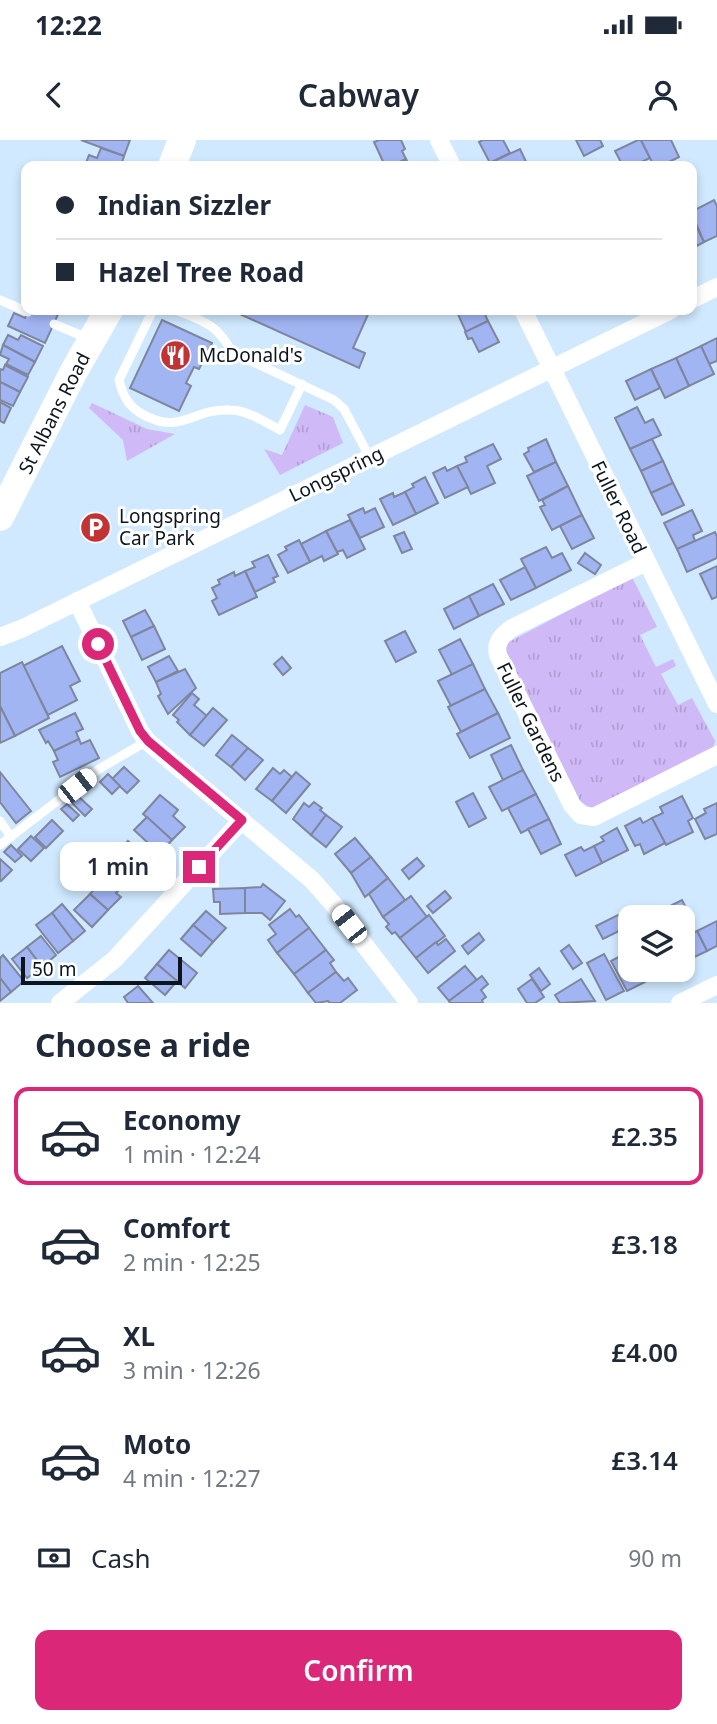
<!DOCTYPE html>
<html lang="en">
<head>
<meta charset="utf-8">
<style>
  :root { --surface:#fff; --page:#f6f6f7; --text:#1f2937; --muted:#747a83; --line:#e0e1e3; --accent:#db2777 }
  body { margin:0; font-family:"Noto Sans",sans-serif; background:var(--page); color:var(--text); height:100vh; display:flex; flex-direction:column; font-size:26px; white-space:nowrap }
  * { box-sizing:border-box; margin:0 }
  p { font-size:23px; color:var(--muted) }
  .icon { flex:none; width:38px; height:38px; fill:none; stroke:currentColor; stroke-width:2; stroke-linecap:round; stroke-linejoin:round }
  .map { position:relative; height:863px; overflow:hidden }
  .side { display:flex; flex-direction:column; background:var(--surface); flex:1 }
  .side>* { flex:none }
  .guide { position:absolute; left:21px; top:21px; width:676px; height:154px; border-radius:14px; box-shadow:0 4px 10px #0003; display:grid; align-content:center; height:154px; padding:0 35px; background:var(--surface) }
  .buttons { position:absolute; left:618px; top:765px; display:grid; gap:14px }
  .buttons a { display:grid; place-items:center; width:77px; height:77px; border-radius:14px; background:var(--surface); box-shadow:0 4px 10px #0003; font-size:35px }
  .scale { position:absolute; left:21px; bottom:18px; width:161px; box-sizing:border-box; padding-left:7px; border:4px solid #0c151d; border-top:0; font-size:19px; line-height:24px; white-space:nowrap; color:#0c151d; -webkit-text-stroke:5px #fff; paint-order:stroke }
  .end { position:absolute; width:32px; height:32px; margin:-16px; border:9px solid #db2777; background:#fff; box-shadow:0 0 0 4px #fff }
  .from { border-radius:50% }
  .bubble { position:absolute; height:49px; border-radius:14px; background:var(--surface); box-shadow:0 4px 10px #0003; font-size:23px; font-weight:600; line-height:49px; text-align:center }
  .car { position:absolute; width:21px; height:42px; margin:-21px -10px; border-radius:9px; box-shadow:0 0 5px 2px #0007; background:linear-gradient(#fff 24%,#345 0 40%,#fff 0 76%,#345 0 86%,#fff 0) }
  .guide b { display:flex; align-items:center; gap:24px; height:66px; font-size:26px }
  .guide b+b { border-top:2px solid var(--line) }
  .guide i { width:18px; height:18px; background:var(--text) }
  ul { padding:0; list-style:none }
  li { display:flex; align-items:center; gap:21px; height:98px; margin:0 14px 10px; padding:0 21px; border:4px solid transparent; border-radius:14px }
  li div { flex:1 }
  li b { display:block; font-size:26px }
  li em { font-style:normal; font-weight:600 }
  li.on { border-color:var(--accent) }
  li>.icon { width:63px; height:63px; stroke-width:1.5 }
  h2 { padding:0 35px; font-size:32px; line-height:84px }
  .pay { display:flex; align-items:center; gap:18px; height:77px; padding:0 35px; font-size:26px }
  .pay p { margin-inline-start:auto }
  .primary-button { display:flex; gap:14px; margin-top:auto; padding:14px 35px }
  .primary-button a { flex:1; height:80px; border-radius:14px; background:var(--accent); color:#fff; font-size:28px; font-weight:600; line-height:80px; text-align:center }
  .status { display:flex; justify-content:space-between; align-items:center; height:49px; padding:0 35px; background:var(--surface); direction:ltr }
  .status svg { height:19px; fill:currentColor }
  header { display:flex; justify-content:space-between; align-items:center; height:91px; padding:0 35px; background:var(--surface); font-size:32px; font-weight:600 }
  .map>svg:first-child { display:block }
  .grass { fill:url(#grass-tufts) }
  .building { fill:#a2b5f3; stroke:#7e869f; stroke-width:2 }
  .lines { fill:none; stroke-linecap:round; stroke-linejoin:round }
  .lane { stroke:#fff; stroke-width:9 }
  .street { stroke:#fff; stroke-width:18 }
  .primary { stroke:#fff; stroke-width:28 }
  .route { stroke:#db2777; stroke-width:9 }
  .labels { text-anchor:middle; stroke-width:6; stroke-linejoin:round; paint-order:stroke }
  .poi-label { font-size:19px; fill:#0c151d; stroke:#fff; text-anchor:start }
  .street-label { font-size:19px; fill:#0c151d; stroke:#fff }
</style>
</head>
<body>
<div class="status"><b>12:22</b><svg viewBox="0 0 49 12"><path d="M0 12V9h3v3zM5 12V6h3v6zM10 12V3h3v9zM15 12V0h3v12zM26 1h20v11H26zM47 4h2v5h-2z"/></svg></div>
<header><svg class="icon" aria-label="back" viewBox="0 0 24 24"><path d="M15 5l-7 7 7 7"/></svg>Cabway<svg class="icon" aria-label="person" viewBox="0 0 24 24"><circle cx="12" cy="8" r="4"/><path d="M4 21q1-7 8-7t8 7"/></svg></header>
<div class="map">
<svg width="717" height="863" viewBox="0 0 717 863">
  <defs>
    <pattern id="grass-tufts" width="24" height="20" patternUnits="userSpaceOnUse" patternTransform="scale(1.75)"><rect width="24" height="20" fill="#cfbaf7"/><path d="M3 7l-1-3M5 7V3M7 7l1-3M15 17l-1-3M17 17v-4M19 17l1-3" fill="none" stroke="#b19fd3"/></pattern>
  </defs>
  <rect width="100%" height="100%" fill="#d0e9fe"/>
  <g class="grass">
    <path d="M92 263 147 289 175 294 127 321 123 300 89 268Z"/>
    <path d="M305 265 333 277 343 303 280 335 264 309 282 315Z"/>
    <path d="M632 437 657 487 640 495 656 527 673 519 676 526 661 534 678 565 692 558 715 601 713 609 591 668 576 659 504 518 505 504Z"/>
  </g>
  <g class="building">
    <path d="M81 0H130L124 16Z"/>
    <path d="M379 0H401L405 9 402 11 406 19 392 26H385L374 2Z"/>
    <path d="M483 0H503L510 13 490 23 479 2Z"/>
    <path d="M576 0H600L603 6 584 16Z"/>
    <path d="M638 0H641L650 18 633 26H623L615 11Z"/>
    <path d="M641 0H671L679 17 661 26H654Z"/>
    <path d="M101 8 124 16 121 26H94L86 23 89 15 97 18Z"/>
    <path d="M520 9 528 26H491L490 23Z"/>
    <path d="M406 19 409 26H392Z"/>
    <path d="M714 60 717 66V96L704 102 691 72Z"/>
    <path d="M691 76 704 102 691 109Z"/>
    <path d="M29 170H60L45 203 8 186 14 173 25 178Z"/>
    <path d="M231 170H370L353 208 365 213 359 228Z"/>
    <path d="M456 170H483L488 181 466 192Z"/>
    <path d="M162 180 212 203 199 229 194 227 186 243 191 246 179 271 130 248Z"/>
    <path d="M488 181 499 202 479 212 472 198 468 199 465 192Z"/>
    <path d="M8 195 18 200 21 195 43 206 35 222 3 205Z"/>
    <path d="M717 198V221L709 224 701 206Z"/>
    <path d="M3 205 35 222 28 235 6 224 9 219 0 215Z"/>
    <path d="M701 206 714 234 689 246 676 218Z"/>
    <path d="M676 218 689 246 665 258 651 229Z"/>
    <path d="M5 225 28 237 20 252 0 242V229L3 230Z"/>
    <path d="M651 229 660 248 635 260 626 241Z"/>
    <path d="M0 242 20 252 13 266 0 260Z"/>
    <path d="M0 262 11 268 4 283 0 281Z"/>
    <path d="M637 267 645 283 653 279 661 295 630 309 615 278Z"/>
    <path d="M546 299 556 322 534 332 524 314 529 311 528 308Z"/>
    <path d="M652 299 663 321 641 331 630 309Z"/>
    <path d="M493 304 501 319 487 326 495 343 471 354 457 326 467 322 465 317Z"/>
    <path d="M663 321 673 343 651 353 641 331Z"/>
    <path d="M556 322 568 346 539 361 527 336Z"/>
    <path d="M457 326 468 347 445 358 433 333 445 327 447 331Z"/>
    <path d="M425 337 438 363 416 374 405 352 414 347 412 344Z"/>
    <path d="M673 343 684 365 662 375 651 353Z"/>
    <path d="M568 346 582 375 552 390 540 367 545 365 542 360Z"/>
    <path d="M405 352 416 374 393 385 380 359 393 353 394 357Z"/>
    <path d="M363 368 365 373 375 368 384 387 360 398 348 375Z"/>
    <path d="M692 370 702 391 693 395 695 401 677 409 664 383Z"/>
    <path d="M582 375 594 398 572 409 560 386Z"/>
    <path d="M350 380 365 409 347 418 343 410 337 412 326 391Z"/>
    <path d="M326 391 338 414 324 421 322 416 310 422 301 404Z"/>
    <path d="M404 392 412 409 402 413 394 396Z"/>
    <path d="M715 392 717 397V418L687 432 677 409Z"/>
    <path d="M299 400 310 422 288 433 278 415 287 410 285 407Z"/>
    <path d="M546 407 552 418 562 413 571 430 536 448 521 419Z"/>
    <path d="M585 413 601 425 595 434 578 423Z"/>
    <path d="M268 415 278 436 273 438 275 442 255 452 245 431 255 427 252 422Z"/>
    <path d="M717 426V457L712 459 700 434Z"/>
    <path d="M525 427 536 448 511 460 500 440Z"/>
    <path d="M245 431 257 457 219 475 212 461 217 458 212 448 220 444 218 440 234 432 235 436Z"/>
    <path d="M493 444 504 464 479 476 469 456Z"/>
    <path d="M469 456 479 476 454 489 444 469Z"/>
    <path d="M145 470 154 486 131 497 123 481Z"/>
    <path d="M154 486 165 509 142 520 131 497Z"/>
    <path d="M405 491 416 512 396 522 385 501Z"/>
    <path d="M460 499 473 524 452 535 439 510Z"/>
    <path d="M62 506 80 541 70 546 77 560 48 575 23 526Z"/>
    <path d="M169 516 178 531 156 542 148 527Z"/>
    <path d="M282 517 291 528 283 535 274 524Z"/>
    <path d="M22 522 49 578 15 596 0 566V533Z"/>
    <path d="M473 524 485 549 451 566 438 541Z"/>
    <path d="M185 529 196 548 168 574 158 556 161 554 156 542Z"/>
    <path d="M485 549 498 573 461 592 448 567Z"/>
    <path d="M192 553 199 559 194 565 207 576 190 595 177 582 179 580 173 575Z"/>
    <path d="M0 566 15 596 0 603Z"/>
    <path d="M213 568 227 580 204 606 190 595Z"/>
    <path d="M75 573 83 589 76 592 79 599 54 611 48 601 46 603 39 590Z"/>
    <path d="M498 573 510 598 470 618 457 594Z"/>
    <path d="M232 595 248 608 231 627 216 615Z"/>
    <path d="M79 599 81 604 90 600 99 618 60 637 53 622 58 620 54 611Z"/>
    <path d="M511 605 523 630 503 640 491 615Z"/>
    <path d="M248 608 263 620 245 640 231 627Z"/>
    <path d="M124 627 139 641 127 653 112 639Z"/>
    <path d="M273 628 280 634 284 630 292 637 272 661 256 649Z"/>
    <path d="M523 630 536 654 502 671 489 647Z"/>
    <path d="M0 632 31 671 16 683 0 662Z"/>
    <path d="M296 632 310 644 286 673 272 661Z"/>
    <path d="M108 634 120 646 112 654 100 642Z"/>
    <path d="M473 653 486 678 469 687 456 662Z"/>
    <path d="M536 654 549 679 521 693 508 668Z"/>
    <path d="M160 655 178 670 173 676 185 687 172 700 143 674Z"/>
    <path d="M78 656 92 669 85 676 72 663Z"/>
    <path d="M682 656 693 678 688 681 693 692 666 705 652 678 663 673 660 667Z"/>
    <path d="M314 662 322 668 320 670 326 675 311 695 293 679 304 663 309 667Z"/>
    <path d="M717 663V694L705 699 695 679 706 673 704 669Z"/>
    <path d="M67 664 79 675 73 681 61 669Z"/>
    <path d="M326 675 342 687 326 707 311 695Z"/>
    <path d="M147 677 172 700 160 714 134 690Z"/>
    <path d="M640 678 643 683 652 678 665 703 644 714 640 704 635 706 625 686Z"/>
    <path d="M549 679 561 704 541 714 528 689Z"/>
    <path d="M52 680 63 691 46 708 35 697Z"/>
    <path d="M617 688 628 710 602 723 594 706 604 701 601 697Z"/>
    <path d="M31 696 44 708 31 721 18 709Z"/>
    <path d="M355 698 371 717 351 733 335 714Z"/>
    <path d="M128 701 152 721 140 735 117 713Z"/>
    <path d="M11 705 22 716 15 722 4 712Z"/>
    <path d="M594 706 602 723 576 736 565 715 581 707 584 711Z"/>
    <path d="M117 713 140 735 127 748 104 726Z"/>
    <path d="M371 717 388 738 365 757 351 733Z"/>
    <path d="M417 718 424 726 409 739 402 730Z"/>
    <path d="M0 719 12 730 1 741 0 740Z"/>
    <path d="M106 736 120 749 116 753 121 757 108 770 90 754Z"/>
    <path d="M388 738 405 760 383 777 369 754Z"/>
    <path d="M263 744 285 761 270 780 262 773H245V748L261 747Z"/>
    <path d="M245 748V773L220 774V762H214L213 749Z"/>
    <path d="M445 751 451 758 433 773 427 766Z"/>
    <path d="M90 754 108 770 92 787 74 770Z"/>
    <path d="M411 756 427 777 400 798 395 792 392 794 386 787 389 784 383 777Z"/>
    <path d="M682 760 688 772 678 777 672 765Z"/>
    <path d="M62 764 85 791 73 801 52 773Z"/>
    <path d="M290 769 296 777 299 775 309 788 277 813 268 800 276 794 269 785Z"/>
    <path d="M206 771 226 788 213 802 193 785Z"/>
    <path d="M52 773 73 801 58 813 36 785Z"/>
    <path d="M429 775 445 796 416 818 400 798Z"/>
    <path d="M618 775 625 788 603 799 596 786Z"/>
    <path d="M717 781V806L707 811 697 791Z"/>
    <path d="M193 785 213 802 201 816 181 799Z"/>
    <path d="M309 788 326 810 294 834 277 813Z"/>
    <path d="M697 791 707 811 682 823V798Z"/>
    <path d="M479 793 484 800 468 814 462 806Z"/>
    <path d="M41 796 56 815 42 827 27 807Z"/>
    <path d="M446 799 455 811 428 833 416 818 436 802 438 805Z"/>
    <path d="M569 805 582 823 573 829 561 811Z"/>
    <path d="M27 807 42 827 27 838 12 819Z"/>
    <path d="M169 810 197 833 185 848 157 824Z"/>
    <path d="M326 810 334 820 330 823 336 832 308 853 294 834Z"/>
    <path d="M630 811V830H647L651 839 627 851 611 821Z"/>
    <path d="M604 814 624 851 606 860 587 823Z"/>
    <path d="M3 815 24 841 11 852 0 838V818Z"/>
    <path d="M157 824 177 841 165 855 145 838Z"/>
    <path d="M465 826 477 840 449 861 438 848Z"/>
    <path d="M539 828 550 844 541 851 530 835Z"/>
    <path d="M647 830H669L651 839Z"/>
    <path d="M336 832 344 841 348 838 357 850 340 863H330L328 861 316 863 308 853Z"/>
    <path d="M482 836 488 844 481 850 486 857 482 860 483 863H450L449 861Z"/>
    <path d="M0 838 11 852 0 861Z"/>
    <path d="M532 839 544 857 535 863H527L518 849Z"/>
    <path d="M581 839 595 861 560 863 555 855Z"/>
    <path d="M138 846 153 863H128L124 857Z"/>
  </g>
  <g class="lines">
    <g class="lane">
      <path d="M0 160 28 172"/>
      <path d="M153 170 119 240C123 256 128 266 142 274 181 296 193 268 230 270 247 270 265 282 280 290L302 244"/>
      <path d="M176 170C204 182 216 183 232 212L334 260 344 269 370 318"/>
      <path d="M54 184 87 198"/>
      <path d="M0 681 11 697"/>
      <path d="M0 705 99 629 147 601"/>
    </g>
    <g class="street">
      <path d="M439 0 452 26"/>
      <path d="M691 160 717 147"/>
      <path d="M523 170 717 564"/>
      <path d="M646 422 512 488C502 495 495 502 498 515L572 665 581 675 594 677 717 615"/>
      <path d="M77 461 140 591 147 601 312 740 334 765 409 863"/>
      <path d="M0 497 21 489 671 170"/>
      <path d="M60 863 115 819 242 680"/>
      <path d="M680 863 717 845"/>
    </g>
    <g class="primary">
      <path d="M172 26 182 0"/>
      <path d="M0 377 74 231 109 170"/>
    </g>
  </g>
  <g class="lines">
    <path class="route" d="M98 504 140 591 148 601 242 680 199 727"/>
  </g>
  <defs>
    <symbol id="restaurant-disc" viewBox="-11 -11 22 22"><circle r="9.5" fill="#c23335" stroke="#fff"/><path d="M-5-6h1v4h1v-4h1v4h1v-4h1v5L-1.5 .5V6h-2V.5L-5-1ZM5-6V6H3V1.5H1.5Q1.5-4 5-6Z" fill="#fff"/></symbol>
    <symbol id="parking-disc" viewBox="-11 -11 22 22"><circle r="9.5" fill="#c23335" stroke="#fff"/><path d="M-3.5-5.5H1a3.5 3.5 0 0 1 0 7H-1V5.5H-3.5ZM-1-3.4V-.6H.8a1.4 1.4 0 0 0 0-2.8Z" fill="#fff"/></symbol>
  </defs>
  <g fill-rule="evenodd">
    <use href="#restaurant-disc" x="158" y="198" width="35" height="35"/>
    <use href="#parking-disc" x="78" y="370" width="35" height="35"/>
  </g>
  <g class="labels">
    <g class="poi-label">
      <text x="199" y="222">McDonald's</text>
      <text x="119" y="383">Longspring<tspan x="119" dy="22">Car Park</tspan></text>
    </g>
    <g class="street-label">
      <text transform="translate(54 273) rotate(-63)" y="7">St Albans Road</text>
      <text transform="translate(336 334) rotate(-26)" y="7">Longspring</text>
      <text transform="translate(619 367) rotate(64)" y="7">Fuller Road</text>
      <text transform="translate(531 582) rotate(64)" y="7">Fuller Gardens</text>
    </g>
  </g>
</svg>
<div class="buttons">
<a><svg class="icon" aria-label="layers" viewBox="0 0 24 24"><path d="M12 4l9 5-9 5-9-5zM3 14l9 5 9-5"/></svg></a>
</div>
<div class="scale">50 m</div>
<i class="end from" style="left:98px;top:504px"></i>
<i class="end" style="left:199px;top:727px"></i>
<div class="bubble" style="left:60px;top:702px;width:116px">1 min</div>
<i class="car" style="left:77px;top:646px;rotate:52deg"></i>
<i class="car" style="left:349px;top:784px;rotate:322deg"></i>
<div class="guide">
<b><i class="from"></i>Indian Sizzler</b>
<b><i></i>Hazel Tree Road</b>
</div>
</div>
<section class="side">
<h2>Choose a ride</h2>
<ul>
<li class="on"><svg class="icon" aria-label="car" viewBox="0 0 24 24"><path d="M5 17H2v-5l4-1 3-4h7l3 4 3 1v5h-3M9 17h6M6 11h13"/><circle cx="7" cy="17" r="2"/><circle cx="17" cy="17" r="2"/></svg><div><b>Economy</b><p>1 min · 12:24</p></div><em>£2.35</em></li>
<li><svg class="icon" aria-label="car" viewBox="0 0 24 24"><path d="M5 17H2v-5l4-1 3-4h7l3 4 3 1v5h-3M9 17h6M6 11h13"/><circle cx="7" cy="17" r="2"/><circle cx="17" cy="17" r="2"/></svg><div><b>Comfort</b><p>2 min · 12:25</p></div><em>£3.18</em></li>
<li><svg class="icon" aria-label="car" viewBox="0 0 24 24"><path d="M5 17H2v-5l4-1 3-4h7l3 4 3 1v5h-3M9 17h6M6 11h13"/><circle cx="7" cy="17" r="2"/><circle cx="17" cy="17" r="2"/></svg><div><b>XL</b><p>3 min · 12:26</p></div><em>£4.00</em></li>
<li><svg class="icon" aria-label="car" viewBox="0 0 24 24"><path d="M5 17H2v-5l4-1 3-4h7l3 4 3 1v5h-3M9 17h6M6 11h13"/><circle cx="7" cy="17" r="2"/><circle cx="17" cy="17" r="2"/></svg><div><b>Moto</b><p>4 min · 12:27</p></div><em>£3.14</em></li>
</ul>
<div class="pay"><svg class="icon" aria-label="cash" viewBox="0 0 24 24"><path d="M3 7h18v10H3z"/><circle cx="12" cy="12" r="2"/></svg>Cash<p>90 m</p></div>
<div class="primary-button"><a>Confirm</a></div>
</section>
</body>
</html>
